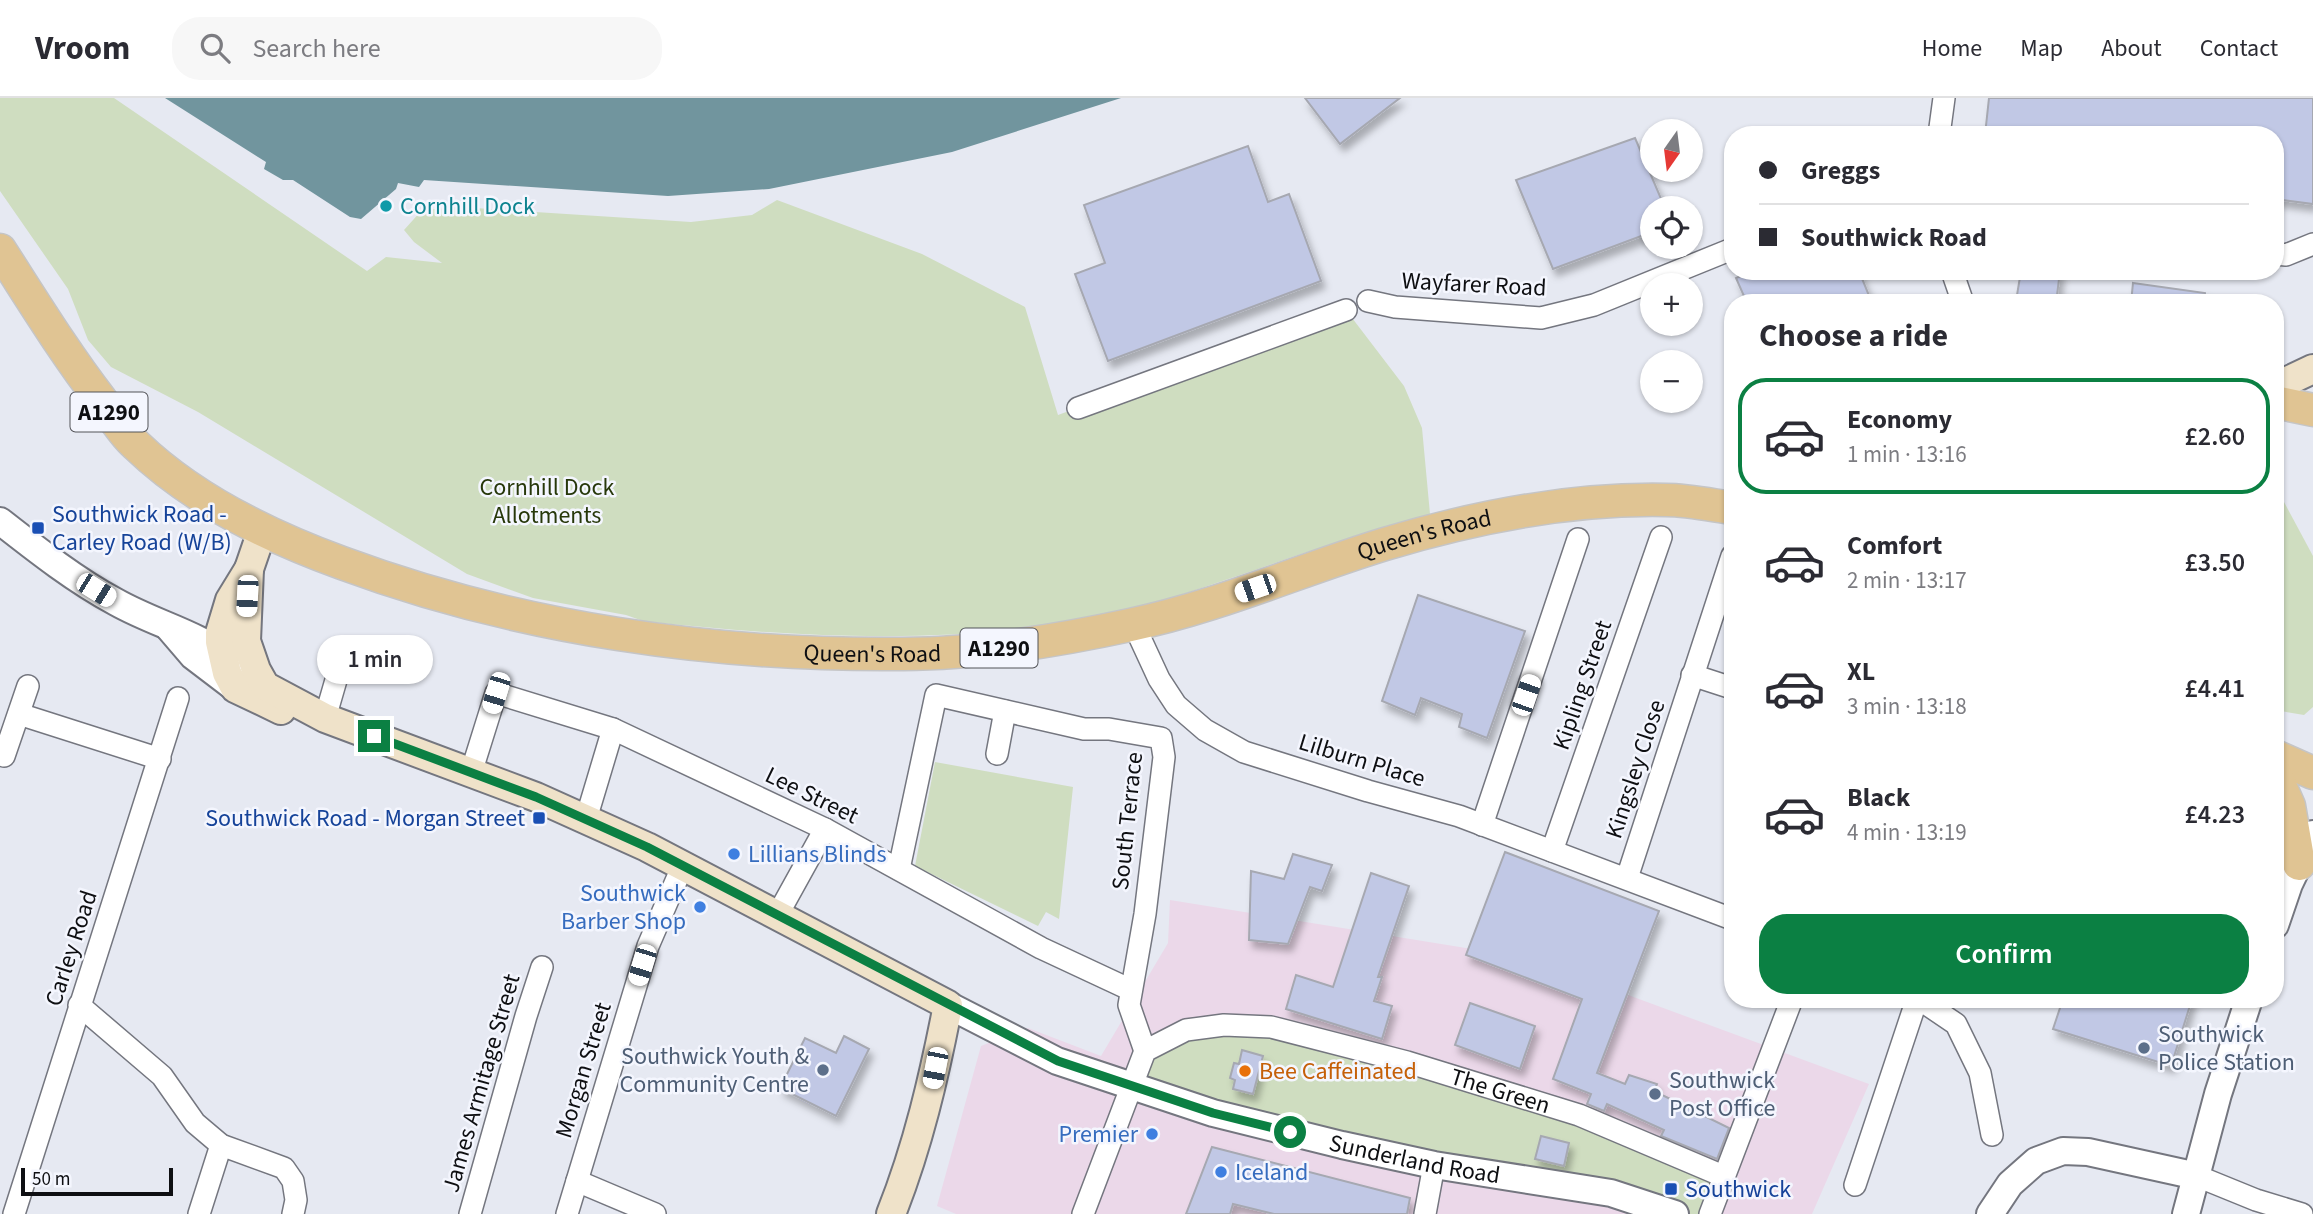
<!DOCTYPE html>
<html lang="en">
<head>
<meta charset="utf-8">
<style>
  :root { --surface:#fff; --page:#f7f7f7; --text:#2b2b33; --muted:#7c7c81; --line:#e1e1e2; --accent:#0b8043 }
  body { margin:0; font-family:"Source Sans 3",sans-serif; background:var(--page); color:var(--text); height:100vh; display:flex; flex-direction:column; font-size:26px; white-space:nowrap }
  * { box-sizing:border-box; margin:0 }
  p { font-size:23px; color:var(--muted) }
  .icon { flex:none; width:38px; height:38px; fill:none; stroke:currentColor; stroke-width:2; stroke-linecap:round; stroke-linejoin:round }
  .map { position:relative; flex:1; overflow:hidden }
  .drawer { position:absolute; left:1724px; top:196px; width:560px; height:714px; display:flex; flex-direction:column; background:var(--surface); border-radius:28px; box-shadow:0 2px 5px #0004 }
  .drawer>* { flex:none }
  .hud { position:absolute; left:1724px; top:28px; width:560px; height:154px; border-radius:28px; box-shadow:0 2px 5px #0004; display:grid; align-content:center; height:154px; padding:0 35px; background:var(--surface) }
  .needle { width:46px; rotate:194deg }
  .buttons { position:absolute; left:1640px; top:21px; display:grid; gap:14px }
  .buttons a { display:grid; place-items:center; width:63px; height:63px; border-radius:50%; background:var(--surface); box-shadow:0 2px 5px #0004; font-size:35px }
  .scale { position:absolute; left:21px; bottom:18px; width:152px; box-sizing:border-box; padding-left:7px; border:4px solid #0e0f12; border-top:0; font-size:19px; line-height:24px; white-space:nowrap; color:#0e0f12; -webkit-text-stroke:5px #f4f6fe; paint-order:stroke }
  .end { position:absolute; width:32px; height:32px; margin:-16px; border:9px solid #0b8043; background:#fff; box-shadow:0 0 0 4px #fff }
  .from { border-radius:50% }
  .bubble { position:absolute; height:49px; border-radius:24px; background:var(--surface); box-shadow:0 2px 5px #0004; font-size:23px; font-weight:600; line-height:49px; text-align:center }
  .car { position:absolute; width:21px; height:42px; margin:-21px -10px; border-radius:9px; box-shadow:0 0 5px 2px #0007; background:linear-gradient(#fff 24%,#345 0 40%,#fff 0 76%,#345 0 86%,#fff 0) }
  .hud b { display:flex; align-items:center; gap:24px; height:66px; font-size:26px }
  .hud b+b { border-top:2px solid var(--line) }
  .hud i { width:18px; height:18px; background:var(--text) }
  ul { padding:0; list-style:none }
  li { display:flex; align-items:center; gap:21px; height:116px; margin:0 14px 10px; padding:0 21px; border:4px solid transparent; border-radius:28px }
  li div { flex:1 }
  li b { display:block; font-size:26px }
  li em { font-style:normal; font-weight:600 }
  li.active { border-color:var(--accent) }
  li>.icon { width:63px; height:63px; stroke-width:1.5 }
  h2 { padding:0 35px; font-size:32px; line-height:84px }
  .primary-button { display:flex; gap:14px; margin-top:auto; padding:14px 35px }
  .primary-button a { flex:1; height:80px; border-radius:28px; background:var(--accent); color:#fff; font-size:28px; font-weight:600; line-height:80px; text-align:center }
  header { display:flex; align-items:center; gap:42px; box-sizing:border-box; height:98px; padding:0 35px; background:var(--surface); border-bottom:2px solid var(--line) }
  header strong { font-size:33px }
  nav { display:flex; gap:38px; margin-inline-start:auto; font-size:24px }
  .search { width:490px; height:63px; background:var(--page); display:flex; align-items:center; gap:18px; box-sizing:border-box; padding:0 24px; border-radius:28px; color:var(--muted); font-size:26px }
  .map>svg:first-child { display:block }
  .commercial { fill:#ebd8e9 }
  .green { fill:#cfddc0 }
  .water { fill:#71959e }
  .building { fill:#c1c8e5; stroke:#a6a8b1; stroke-width:2; filter:url(#shadow) }
  .lines { fill:none; stroke-linecap:round; stroke-linejoin:round }
  .minor-casing { stroke:#74767f; stroke-width:24 }
  .tertiary-casing { stroke:#74767f; stroke-width:30 }
  .secondary-casing { stroke:#74767f; stroke-width:32 }
  .primary-casing { stroke:#c5c5c6; stroke-width:35 }
  .minor { stroke:#fff; stroke-width:21 }
  .tertiary { stroke:#fff; stroke-width:26 }
  .secondary { stroke:#efe2c9; stroke-width:28 }
  .primary { stroke:#e0c493; stroke-width:32 }
  .route { stroke:#0b8043; stroke-width:9 }
  .culture-dot { fill:#0f9aa8; stroke:#f4f6fe; stroke-width:2.5 }
  .transit-dot { fill:#1a4fb4; stroke:#f4f6fe; stroke-width:2.5 }
  .shop-dot { fill:#3f7fe0; stroke:#f4f6fe; stroke-width:2.5 }
  .service-dot { fill:#5c6f8a; stroke:#f4f6fe; stroke-width:2.5 }
  .food-dot { fill:#e8710a; stroke:#f4f6fe; stroke-width:2.5 }
  .labels { text-anchor:middle; stroke-width:5; stroke-linejoin:round; paint-order:stroke }
  .shield { fill:#f4f6fe; stroke:#535459; stroke-width:2 }
  .shield-label { font-size:23px; font-weight:bold; fill:#0e0f12 }
  .culture-label { font-size:24px; fill:#0d838f; stroke:#f4f6fe; text-anchor:start }
  .street-label { font-size:24px; fill:#0e0f12; stroke:#f4f6fe }
  .park-label { font-size:24px; fill:#27380a; stroke:#f4f6fe }
  .transit-label { font-size:24px; fill:#164399; stroke:#f4f6fe; text-anchor:start }
  .shop-label { font-size:24px; fill:#366cbe; stroke:#f4f6fe; text-anchor:start }
  .service-label { font-size:24px; fill:#4e5e75; stroke:#f4f6fe; text-anchor:start }
  .food-label { font-size:24px; fill:#c56008; stroke:#f4f6fe; text-anchor:start }
</style>
</head>
<body>
<header>
<strong>Vroom</strong>
<div class="search"><svg class="icon" aria-label="search" viewBox="0 0 24 24"><circle cx="10" cy="10" r="6"/><path d="M15 15l6 6"/></svg>Search here</div>
<nav><a>Home</a><a>Map</a><a>About</a><a>Contact</a></nav>
</header>
<div class="map">
<svg width="2313" height="1116" viewBox="0 0 2313 1116">
  <defs>
    <filter id="shadow"><feDropShadow dx="4" dy="7" stdDeviation="3.5" flood-color="#0004"/></filter>
  </defs>
  <rect width="100%" height="100%" fill="#e6e9f2"/>
  <path class="commercial" d="M1170 802 1528 860 1869 986 1812 1116H956L937 1108 981 948 1028 930 1101 958 1168 845Z"/>
  <g class="green">
    <path d="M0 0H114L367 173 386 159 442 165 414 144 404 132 422 112 459 109 691 124 752 117 777 102 922 156 1025 209 1058 317 1346 212 1404 288 1422 330 1430 416C1388 429 1346 442 1304 455 1222 483 1141 514 1055 527 918 546 779 538 643 523L626 517 533 500 467 476 198 314 111 269 88 242 68 191 0 93Z"/>
    <path d="M2275 399 2284 404 2313 458V609L2304 617 2275 612Z"/>
    <path d="M935 664 1073 689 1059 821 1046 814 1038 828 915 768Z"/>
    <path d="M1224 927 1407 964 1723 1078 1710 1116H1675L1131 988 1145 953Z"/>
  </g>
  <path class="water" d="M165 0H1121L952 54 769 91 668 98 424 82 419 89 398 85 396 91 361 121 350 119 293 82H283L264 71 266 64Z"/>
  <g class="building">
    <path d="M1305 0H1400L1340 46Z"/>
    <path d="M1989 0H2313V106L2275 101V37H1985Z"/>
    <path d="M1635 40 1665 110H1652V134L1553 171 1516 82Z"/>
    <path d="M1248 48 1268 104 1289 96 1321 183 1108 263 1075 176 1105 165 1084 107Z"/>
    <path d="M1753 173H1859L1872 205H1747L1736 180Z"/>
    <path d="M2021 173H2060L2056 205 2016 203Z"/>
    <path d="M2133 185 2205 195 2204 205H2131Z"/>
    <path d="M1418 497 1525 533 1487 640 1459 629 1462 616 1421 600 1415 617 1382 603Z"/>
    <path d="M1505 754 1659 813 1597 975 1625 986 1629 977 1657 986 1654 993 1729 1030 1717 1061 1661 1038 1664 1032 1607 1006 1604 1013 1587 1006 1591 996 1553 981 1582 901 1466 857Z"/>
    <path d="M1293 756 1332 767 1322 793 1310 789 1288 846 1249 842 1251 773 1284 781Z"/>
    <path d="M1371 775 1409 788 1378 879H1382L1374 903 1392 908 1382 941 1286 911 1296 877 1333 889Z"/>
    <path d="M2063 901H2192L2171 968 2053 931Z"/>
    <path d="M1470 905 1535 928 1520 971 1455 947Z"/>
    <path d="M844 938 869 951 836 1018 780 990 805 940 836 955Z"/>
    <path d="M1242 952 1263 958 1253 996 1233 991 1235 982 1230 980 1234 965 1239 966Z"/>
    <path d="M1541 1038 1569 1045 1564 1068 1535 1061Z"/>
    <path d="M1212 1049 1410 1100 1407 1116H1274L1233 1106 1230 1116H1186Z"/>
  </g>
  <g class="lines">
    <defs>
      <g id="minor">
        <path d="M1939 37 1944 0"/>
        <path d="M2275 156 2286 157 2313 146"/>
        <path d="M1952 173 1963 205"/>
        <path d="M1368 203 1395 209 1541 220 1594 207 1732 151"/>
        <path d="M1078 310 1346 212"/>
        <path d="M1134 527 1159 581 1176 607 1205 632 1244 654 1368 693 1459 718 1732 821"/>
        <path d="M1692 577 1732 590"/>
        <path d="M19 616 160 661"/>
        <path d="M325 620 345 551 400 570"/>
        <path d="M997 656 1005 613"/>
        <path d="M4 658 28 588"/>
        <path d="M471 675 496 595 613 631 825 731 1041 850 1131 892"/>
        <path d="M586 721 613 631"/>
        <path d="M1482 727 1578 441"/>
        <path d="M1552 753 1661 439"/>
        <path d="M899 771 936 597 1084 631H1109L1161 640 1164 659 1145 816 1129 907 1145 953"/>
        <path d="M1627 780 1732 458"/>
        <path d="M778 816 825 731"/>
        <path d="M1919 901 1956 926 1980 975 1992 1037"/>
        <path d="M79 907 162 978 195 1025 221 1047 284 1070 293 1083 296 1102 293 1116"/>
        <path d="M2197 1078 2256 1102 2302 1116"/>
        <path d="M577 1083 655 1116"/>
        <path d="M1855 1087 1917 901"/>
        <path d="M14 1116 178 600"/>
        <path d="M199 1116 221 1047"/>
        <path d="M470 1116 526 918 542 869"/>
        <path d="M567 1116 648 848 683 767"/>
        <path id="s1" d="M1083 1116 1145 953 1186 932 1224 927 1271 929 1407 964 1579 1017 1723 1078"/>
        <path d="M1425 1116 1434 1067"/>
        <path d="M1710 1116 1792 901"/>
      </g>
      <g id="tertiary">
        <path d="M0 423C37 452 75 482 116 504 157 527 196 534 236 565"/>
        <path d="M169 530 193 558 235 590"/>
        <path d="M2275 827 2289 786 2313 736"/>
        <path id="s2" d="M948 907 1057 963 1213 1015 1342 1047 1434 1067 1611 1095 1675 1116"/>
        <path d="M1990 1116 2010 1086 2036 1063 2063 1053 2088 1054 2197 1078"/>
        <path d="M2186 1116 2218 996 2249 901"/>
      </g>
      <g id="secondary">
        <path d="M2275 289 2313 271"/>
        <path d="M262 433 249 471 230 502 220 535V544L227 575 235 590 281 612"/>
        <path d="M249 471 246 543 256 572 265 588 325 620 536 699 647 749 948 907C934 979 918 1048 891 1116"/>
      </g>
      <g id="primary">
        <path id="s3" d="M0 152C33 203 64 254 101 302 112 317 122 335 136 347 193 402 268 438 342 465 520 531 713 558 903 556 979 556 1056 543 1130 527 1217 509 1300 472 1385 446 1475 419 1571 400 1666 402 1688 402 1711 407 1732 410"/>
        <path d="M2275 304 2313 312"/>
        <path d="M2275 658 2313 675"/>
        <path d="M2275 676 2289 708 2299 766"/>
      </g>
    </defs>
    <use href="#minor" class="minor-casing"/>
    <use href="#tertiary" class="tertiary-casing"/>
    <use href="#secondary" class="secondary-casing"/>
    <use href="#primary" class="primary-casing"/>
    <use href="#minor" class="minor"/>
    <use href="#tertiary" class="tertiary"/>
    <use href="#secondary" class="secondary"/>
    <use href="#primary" class="primary"/>
  </g>
  <g class="lines">
    <path class="route" d="M374 638 536 699 647 749 1058 963 1213 1015 1290 1034"/>
  </g>
  <circle class="culture-dot" cx="386" cy="108" r="7"/>
  <g class="transit-dot">
    <rect x="31" y="423" width="14" height="14" rx="3.5"/>
    <rect x="532" y="713" width="14" height="14" rx="3.5"/>
    <rect x="1664" y="1084" width="14" height="14" rx="3.5"/>
  </g>
  <g class="shop-dot">
    <circle cx="734" cy="756" r="7"/>
    <circle cx="700" cy="809" r="7"/>
    <circle cx="1152" cy="1036" r="7"/>
    <circle cx="1221" cy="1074" r="7"/>
  </g>
  <g class="service-dot">
    <circle cx="2144" cy="950" r="7"/>
    <circle cx="823" cy="972" r="7"/>
    <circle cx="1655" cy="996" r="7"/>
  </g>
  <circle class="food-dot" cx="1245" cy="973" r="7"/>
  <g class="labels">
    <g class="shield">
      <rect x="70.5" y="294.5" width="77" height="39" rx="5"/>
      <rect x="960.5" y="530.5" width="77" height="39" rx="5"/>
    </g>
    <g class="shield-label">
      <text x="109" y="322">A1290</text>
      <text x="999" y="558">A1290</text>
    </g>
    <g class="culture-label">
      <text x="400" y="116">Cornhill Dock</text>
    </g>
    <g class="street-label">
      <text transform="translate(1474 186) rotate(3)" y="8">Wayfarer Road</text>
      <text dy="8" stroke="none"><textPath href="#s3" startOffset="1586">Queen's Road</textPath></text>
      <text dy="8" stroke="none"><textPath href="#s3" startOffset="1018">Queen's Road</textPath></text>
      <text transform="translate(1582 587) rotate(-71)" y="8">Kipling Street</text>
      <text transform="translate(1362 662) rotate(17)" y="8">Lilburn Place</text>
      <text transform="translate(1635 671) rotate(-72)" y="8">Kingsley Close</text>
      <text transform="translate(812 697) rotate(26)" y="8">Lee Street</text>
      <text transform="translate(1127 723) rotate(-84)" y="8">South Terrace</text>
      <text transform="translate(71 850) rotate(-72)" y="8">Carley Road</text>
      <text transform="translate(583 972) rotate(-73)" y="8">Morgan Street</text>
      <text transform="translate(481 985) rotate(-74)" y="8">James Armitage Street</text>
      <text dy="8" stroke="none"><textPath href="#s1" startOffset="544">The Green</textPath></text>
      <text dy="8" stroke="none"><textPath href="#s2" startOffset="494">Sunderland Road</textPath></text>
    </g>
    <g class="park-label">
      <text x="547" y="397">Cornhill Dock<tspan x="547" dy="28">Allotments</tspan></text>
    </g>
    <g class="transit-label">
      <text x="52" y="424">Southwick Road -<tspan x="52" dy="28">Carley Road (W/B)</tspan></text>
      <text x="525" y="728" text-anchor="end">Southwick Road - Morgan Street</text>
      <text x="1685" y="1099">Southwick</text>
    </g>
    <g class="shop-label">
      <text x="748" y="764">Lillians Blinds</text>
      <text x="686" y="803" text-anchor="end">Southwick<tspan x="686" dy="28">Barber Shop</tspan></text>
      <text x="1138" y="1044" text-anchor="end">Premier</text>
      <text x="1235" y="1082">Iceland</text>
    </g>
    <g class="service-label">
      <text x="2158" y="944">Southwick<tspan x="2158" dy="28">Police Station</tspan></text>
      <text x="809" y="966" text-anchor="end">Southwick Youth &amp;<tspan x="809" dy="28">Community Centre</tspan></text>
      <text x="1669" y="990">Southwick<tspan x="1669" dy="28">Post Office</tspan></text>
    </g>
    <g class="food-label">
      <text x="1259" y="981">Bee Caffeinated</text>
    </g>
  </g>
</svg>
<div class="buttons">
<a><svg class="needle" viewBox="-14 -14 28 28"><path d="M0-13l5 13h-10z" fill="#e53935"/><path d="M0 13l5-13h-10z" fill="#7c7c81"/></svg></a>
<a><svg class="icon" aria-label="locate" viewBox="0 0 24 24"><circle cx="12" cy="12" r="6"/><path d="M12 2v4M12 18v4M2 12h4M18 12h4"/></svg></a>
<a>+</a>
<a>−</a>
</div>
<div class="scale">50 m</div>
<i class="end from" style="left:1290px;top:1034px"></i>
<i class="end" style="left:374px;top:638px"></i>
<div class="bubble" style="left:317px;top:537px;width:116px">1 min</div>
<i class="car" style="left:1255px;top:490px;rotate:251deg"></i>
<i class="car" style="left:96px;top:492px;rotate:122deg"></i>
<i class="car" style="left:247px;top:498px;rotate:183deg"></i>
<i class="car" style="left:496px;top:595px;rotate:197deg"></i>
<i class="car" style="left:1526px;top:597px;rotate:19deg"></i>
<i class="car" style="left:642px;top:867px;rotate:197deg"></i>
<i class="car" style="left:935px;top:970px;rotate:191deg"></i>
<div class="hud">
<b><i class="from"></i>Greggs</b>
<b><i></i>Southwick Road</b>
</div>
<section class="drawer">
<h2>Choose a ride</h2>
<ul>
<li class="active"><svg class="icon" aria-label="car" viewBox="0 0 24 24"><path d="M5 17H2v-5l4-1 3-4h7l3 4 3 1v5h-3M9 17h6M6 11h13"/><circle cx="7" cy="17" r="2"/><circle cx="17" cy="17" r="2"/></svg><div><b>Economy</b><p>1 min · 13:16</p></div><em>£2.60</em></li>
<li><svg class="icon" aria-label="car" viewBox="0 0 24 24"><path d="M5 17H2v-5l4-1 3-4h7l3 4 3 1v5h-3M9 17h6M6 11h13"/><circle cx="7" cy="17" r="2"/><circle cx="17" cy="17" r="2"/></svg><div><b>Comfort</b><p>2 min · 13:17</p></div><em>£3.50</em></li>
<li><svg class="icon" aria-label="car" viewBox="0 0 24 24"><path d="M5 17H2v-5l4-1 3-4h7l3 4 3 1v5h-3M9 17h6M6 11h13"/><circle cx="7" cy="17" r="2"/><circle cx="17" cy="17" r="2"/></svg><div><b>XL</b><p>3 min · 13:18</p></div><em>£4.41</em></li>
<li><svg class="icon" aria-label="car" viewBox="0 0 24 24"><path d="M5 17H2v-5l4-1 3-4h7l3 4 3 1v5h-3M9 17h6M6 11h13"/><circle cx="7" cy="17" r="2"/><circle cx="17" cy="17" r="2"/></svg><div><b>Black</b><p>4 min · 13:19</p></div><em>£4.23</em></li>
</ul>
<div class="primary-button"><a>Confirm</a></div>
</section>
</div>
</body>
</html>
